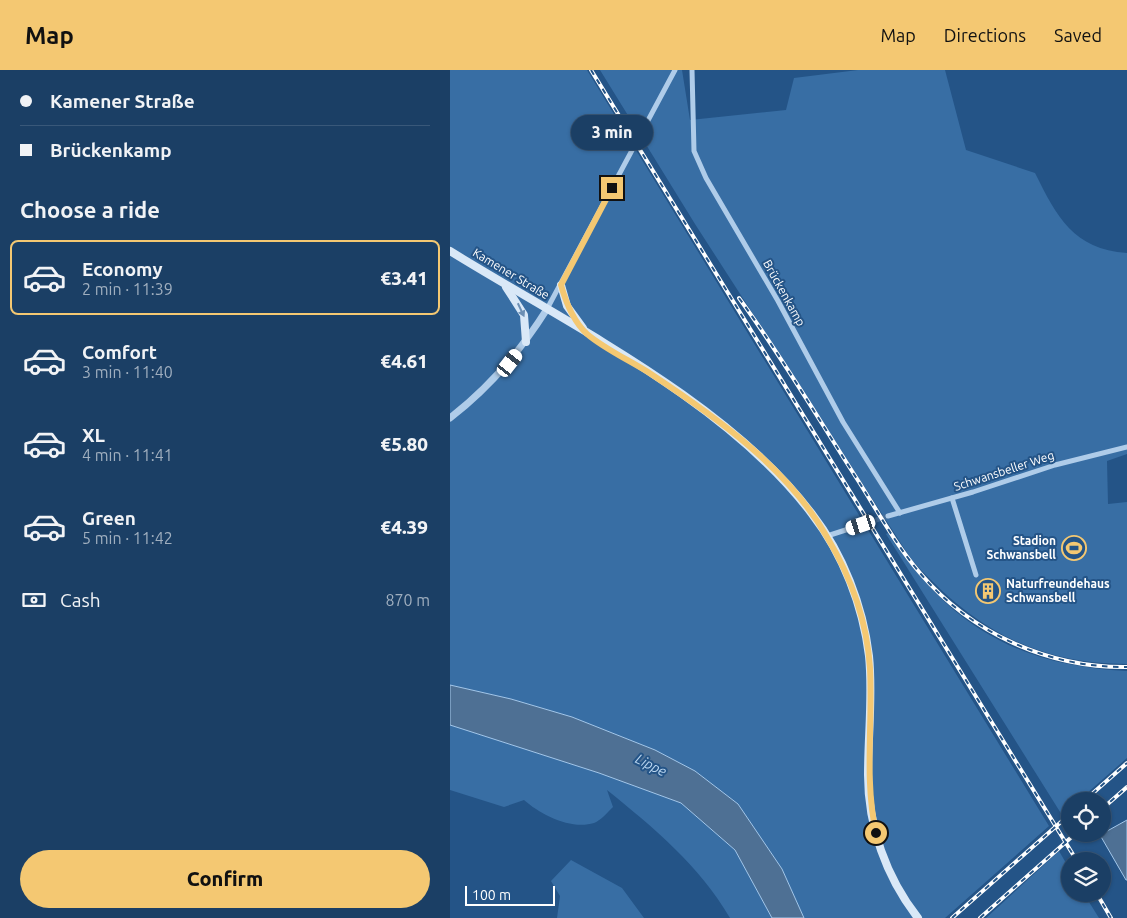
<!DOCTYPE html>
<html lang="en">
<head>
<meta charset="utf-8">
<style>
  :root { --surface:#1b3f65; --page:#24466b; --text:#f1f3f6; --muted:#a0afbf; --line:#395879; --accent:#f4c872 }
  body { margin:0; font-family:Ubuntu,sans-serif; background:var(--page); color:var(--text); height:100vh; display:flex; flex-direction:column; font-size:19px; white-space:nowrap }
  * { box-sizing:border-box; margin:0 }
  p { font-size:16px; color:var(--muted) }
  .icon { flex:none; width:28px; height:28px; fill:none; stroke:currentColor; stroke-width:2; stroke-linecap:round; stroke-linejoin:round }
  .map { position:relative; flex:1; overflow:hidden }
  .sheet { display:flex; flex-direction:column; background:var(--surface); width:450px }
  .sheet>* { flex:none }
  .banner { display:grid; align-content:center; height:110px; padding:0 20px; background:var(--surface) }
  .controls { position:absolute; left:611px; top:722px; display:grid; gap:10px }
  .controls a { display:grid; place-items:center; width:50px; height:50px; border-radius:50%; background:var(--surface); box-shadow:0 1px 4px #0004,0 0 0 1px var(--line); font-size:25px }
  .scale { position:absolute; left:15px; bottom:12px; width:90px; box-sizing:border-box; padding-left:5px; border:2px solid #fff; border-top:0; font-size:14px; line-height:18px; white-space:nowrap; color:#fff; -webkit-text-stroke:4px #245487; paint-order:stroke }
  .end { position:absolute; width:22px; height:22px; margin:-11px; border:6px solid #f4c872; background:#111; box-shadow:0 0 0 2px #111 }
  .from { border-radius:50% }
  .bubble { position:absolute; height:35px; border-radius:18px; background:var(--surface); box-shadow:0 1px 4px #0004,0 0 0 1px var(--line); font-size:16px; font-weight:800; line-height:35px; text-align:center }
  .car { position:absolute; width:15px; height:30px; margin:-15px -8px; border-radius:6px; box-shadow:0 0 4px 1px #0007; background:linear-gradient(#fff 24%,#345 0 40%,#fff 0 76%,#345 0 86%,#fff 0) }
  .banner b { display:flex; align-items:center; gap:18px; height:48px; font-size:19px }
  .banner b+b { border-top:1px solid var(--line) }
  .banner i { width:12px; height:12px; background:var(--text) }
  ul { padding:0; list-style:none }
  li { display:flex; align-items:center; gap:15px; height:75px; margin:0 10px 8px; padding:0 10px; border:2px solid transparent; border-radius:8px }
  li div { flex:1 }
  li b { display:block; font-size:19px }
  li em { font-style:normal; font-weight:800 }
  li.active { border-color:var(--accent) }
  li>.icon { width:45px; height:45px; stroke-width:1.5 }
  h2 { padding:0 20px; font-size:22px; line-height:60px }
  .pay { display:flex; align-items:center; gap:12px; height:55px; padding:0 20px; font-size:19px }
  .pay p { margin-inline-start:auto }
  .button { display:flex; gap:10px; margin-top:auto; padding:10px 20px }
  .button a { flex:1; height:58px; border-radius:30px; background:var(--accent); color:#111; font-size:20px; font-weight:800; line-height:58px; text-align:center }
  header { display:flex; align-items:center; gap:30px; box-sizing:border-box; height:70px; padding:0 25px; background:var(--accent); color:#111 }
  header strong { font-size:24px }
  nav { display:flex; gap:28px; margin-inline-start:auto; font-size:18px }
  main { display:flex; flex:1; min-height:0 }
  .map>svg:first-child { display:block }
  .green { fill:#386ea4 }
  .water { fill:#4e7094; stroke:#a3c7ea }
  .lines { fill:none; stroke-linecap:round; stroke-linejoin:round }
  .minor-tunnel { stroke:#456e99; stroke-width:5; stroke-dasharray:5 2.5; stroke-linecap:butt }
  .minor { stroke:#afcce9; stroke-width:5 }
  .tertiary { stroke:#afcce9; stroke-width:7 }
  .secondary { stroke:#d9e8f7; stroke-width:8 }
  .rail-casing { stroke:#fff; stroke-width:4 }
  .rail { stroke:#245487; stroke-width:2; stroke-dasharray:5.5; stroke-linecap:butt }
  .oneway { fill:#6c8fb4 }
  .route { stroke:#f4c872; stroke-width:6 }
  .labels { text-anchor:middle; stroke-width:4; stroke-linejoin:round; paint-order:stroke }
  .street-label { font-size:12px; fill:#fff; stroke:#245487 }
  .poi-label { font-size:12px; font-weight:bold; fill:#fff; stroke:#245487; text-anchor:end }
  .water-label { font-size:14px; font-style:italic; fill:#bad6f0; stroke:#245487 }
</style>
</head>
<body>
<header>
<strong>Map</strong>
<nav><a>Map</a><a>Directions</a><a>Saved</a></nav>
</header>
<main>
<section class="sheet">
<div class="banner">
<b><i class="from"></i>Kamener Straße</b>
<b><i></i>Brückenkamp</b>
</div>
<h2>Choose a ride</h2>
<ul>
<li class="active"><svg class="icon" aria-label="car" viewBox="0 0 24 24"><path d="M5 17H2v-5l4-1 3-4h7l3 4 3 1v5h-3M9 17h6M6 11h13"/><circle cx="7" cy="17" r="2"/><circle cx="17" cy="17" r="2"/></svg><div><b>Economy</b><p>2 min · 11:39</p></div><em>€3.41</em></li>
<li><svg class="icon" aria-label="car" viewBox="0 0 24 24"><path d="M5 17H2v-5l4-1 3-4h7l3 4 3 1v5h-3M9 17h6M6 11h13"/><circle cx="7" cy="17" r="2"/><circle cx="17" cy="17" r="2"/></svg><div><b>Comfort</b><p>3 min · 11:40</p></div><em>€4.61</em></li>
<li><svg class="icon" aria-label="car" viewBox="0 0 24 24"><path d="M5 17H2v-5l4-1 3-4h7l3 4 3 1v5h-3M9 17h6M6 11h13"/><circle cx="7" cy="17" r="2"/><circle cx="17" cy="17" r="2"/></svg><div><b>XL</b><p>4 min · 11:41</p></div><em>€5.80</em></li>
<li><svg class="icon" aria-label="car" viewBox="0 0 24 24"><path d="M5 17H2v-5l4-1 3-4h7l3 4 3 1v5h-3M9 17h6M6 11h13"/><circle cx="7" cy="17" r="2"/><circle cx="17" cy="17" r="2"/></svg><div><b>Green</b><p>5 min · 11:42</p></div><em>€4.39</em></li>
</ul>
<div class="pay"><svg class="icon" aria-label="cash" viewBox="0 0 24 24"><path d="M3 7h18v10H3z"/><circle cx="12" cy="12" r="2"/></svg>Cash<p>870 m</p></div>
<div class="button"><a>Confirm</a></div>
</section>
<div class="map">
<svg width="677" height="848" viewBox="0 0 677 848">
  <rect width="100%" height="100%" fill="#245487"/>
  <g class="green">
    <path d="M0 0H137L599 756 495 848H354L332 799 288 734 245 701 205 680 122 647 61 629 0 615Z"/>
    <path d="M150 0H232L240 50 336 40 344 8 408 0H495L516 80 585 103C607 147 623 179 677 183V384L657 391 658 434 677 432V594C584 594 522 557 461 489L245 154Z"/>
    <path d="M438 463C498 554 566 596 677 601V688L628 731H620V738L612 745 436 464Z"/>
    <path d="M0 655 149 703 231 733 285 780 322 848H280C249 795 204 758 157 720L163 737C158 742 150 751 144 753 121 760 91 745 74 730L54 737 0 720Z"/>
    <path d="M609 781 620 800V824H634L649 848H536Z"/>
    <path d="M121 790 172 818 194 848H107L110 826 101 811Z"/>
  </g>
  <g class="water">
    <path d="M0 615 61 629 122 647 205 680 245 701 288 734 332 799 354 848H322L285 780 231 733 149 703 0 655Z"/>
    <path d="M677 750V810H676L650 765Z"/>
  </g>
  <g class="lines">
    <path class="minor-tunnel" d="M411 455 438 446"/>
    <g class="minor">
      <path d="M242 0 244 81 256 108 328 231 393 352 450 443"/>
      <path d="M97 239 225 0"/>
      <path d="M502 428 526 505"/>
      <path d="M438 446 523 422 605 395 677 377"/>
      <path d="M377 466 411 455"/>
    </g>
    <path class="tertiary" d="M0 348C40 317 70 282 97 239"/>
    <g class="secondary">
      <path d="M0 181C118 254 278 332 362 444 393 484 413 536 419 586 423 625 418 665 418 705 418 756 436 807 468 848"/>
      <path d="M111 215 117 236 133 258"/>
      <path d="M56 217 74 245 76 272"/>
    </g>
    <defs>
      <g id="rail">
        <path d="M141 0 627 791"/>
        <path d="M289 228C332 287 369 350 409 412 428 442 446 475 470 503 521 563 598 598 677 597"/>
        <path d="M634 731 677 693"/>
        <path d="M652 739 677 717"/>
        <path d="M647 824 661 848"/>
        <path d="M502 848 620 744"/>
        <path d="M530 848 625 764"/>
      </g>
    </defs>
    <use href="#rail" class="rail-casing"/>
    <use href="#rail" class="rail"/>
  </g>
  <defs><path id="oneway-solid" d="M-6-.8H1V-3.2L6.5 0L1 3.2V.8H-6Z" transform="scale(1.25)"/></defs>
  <use class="oneway" href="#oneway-solid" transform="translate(71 240) rotate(65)"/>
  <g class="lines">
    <path class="route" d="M162 118 111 215C116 233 123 251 137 264 156 280 181 291 201 304 266 347 338 398 377 467 401 507 417 551 420 598 423 654 414 708 426 763"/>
  </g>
  <defs>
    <symbol id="stadium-ring" viewBox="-11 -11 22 22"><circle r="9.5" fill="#245487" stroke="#f4c872" stroke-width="1.5"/><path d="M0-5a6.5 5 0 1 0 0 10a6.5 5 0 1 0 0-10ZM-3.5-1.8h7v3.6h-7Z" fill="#f4c872"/></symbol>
    <symbol id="building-ring" viewBox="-11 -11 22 22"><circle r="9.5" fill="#245487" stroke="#f4c872" stroke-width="1.5"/><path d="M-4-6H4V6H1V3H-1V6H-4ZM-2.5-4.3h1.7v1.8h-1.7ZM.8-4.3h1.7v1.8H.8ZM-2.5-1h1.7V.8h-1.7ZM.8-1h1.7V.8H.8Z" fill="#f4c872"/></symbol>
  </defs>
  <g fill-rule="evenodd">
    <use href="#stadium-ring" x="610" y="464" width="28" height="28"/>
    <use href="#building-ring" x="524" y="507" width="28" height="28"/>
  </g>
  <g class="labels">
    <g class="street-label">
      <text transform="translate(61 204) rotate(31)" y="4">Kamener Straße</text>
      <text transform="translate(334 223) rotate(61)" y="4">Brückenkamp</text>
      <text transform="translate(554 401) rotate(-18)" y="4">Schwansbeller Weg</text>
    </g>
    <g class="poi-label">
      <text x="606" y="475">Stadion<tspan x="606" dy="14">Schwansbell</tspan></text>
      <text x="556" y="518" text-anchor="start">Naturfreundehaus<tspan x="556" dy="14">Schwansbell</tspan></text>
    </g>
    <g class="water-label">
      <text transform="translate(201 695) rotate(27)" y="5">Lippe</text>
    </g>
  </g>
</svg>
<div class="controls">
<a><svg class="icon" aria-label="locate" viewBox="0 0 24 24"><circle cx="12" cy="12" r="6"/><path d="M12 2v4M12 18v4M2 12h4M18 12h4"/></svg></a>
<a><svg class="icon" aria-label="layers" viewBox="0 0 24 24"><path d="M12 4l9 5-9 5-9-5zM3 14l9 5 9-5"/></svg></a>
</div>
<div class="scale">100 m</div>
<i class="end from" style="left:426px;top:763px"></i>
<i class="end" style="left:162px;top:118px"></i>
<div class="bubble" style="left:121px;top:45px;width:82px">3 min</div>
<i class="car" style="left:60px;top:293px;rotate:38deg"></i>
<i class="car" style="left:411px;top:455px;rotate:252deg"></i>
</div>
</main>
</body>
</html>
